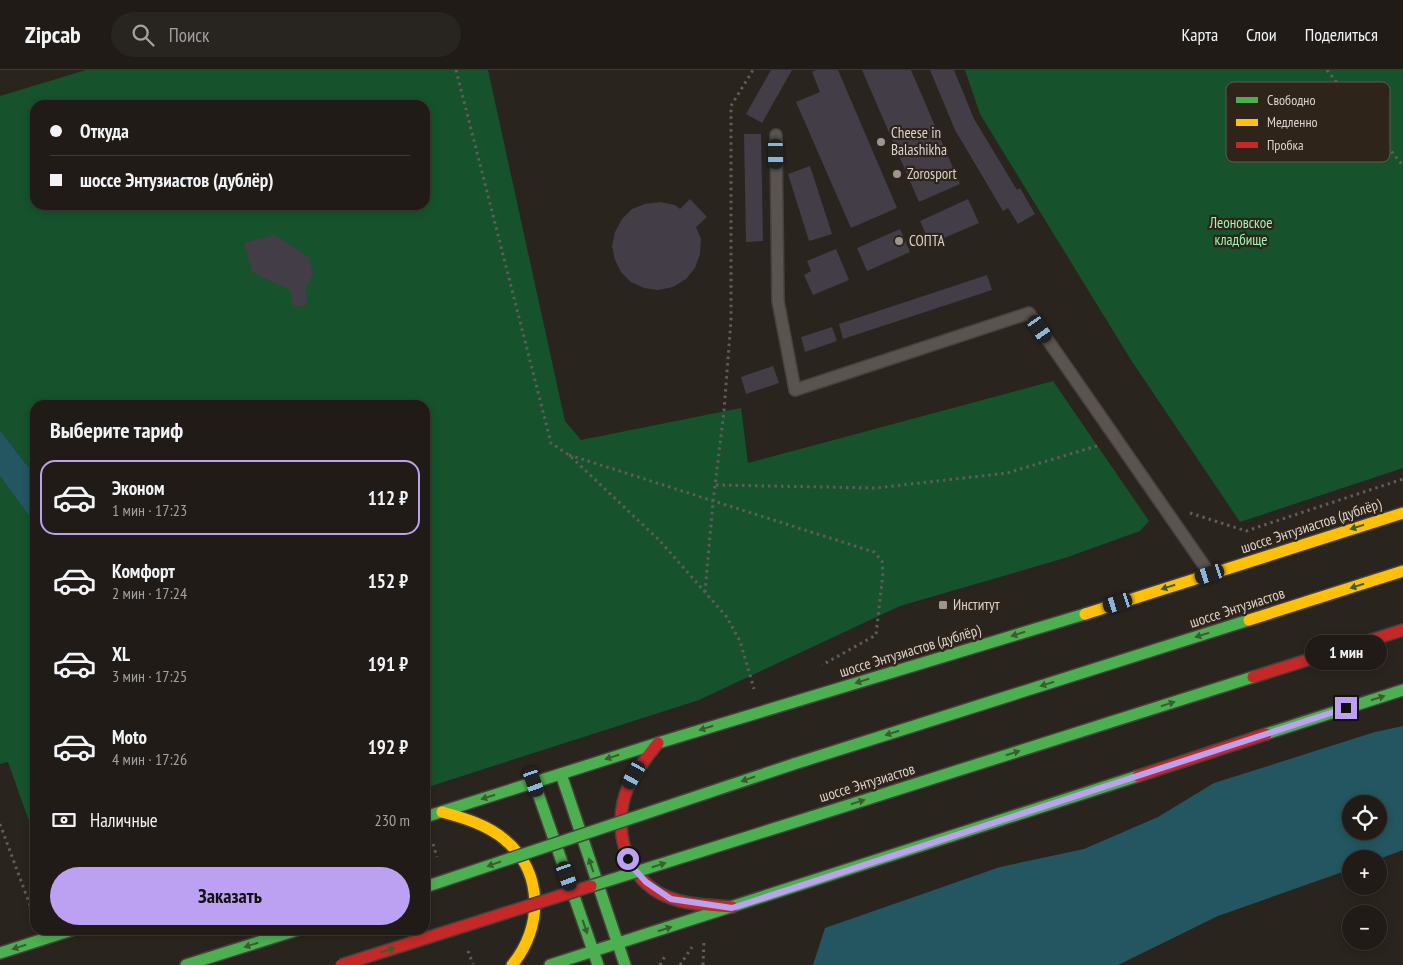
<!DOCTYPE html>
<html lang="ru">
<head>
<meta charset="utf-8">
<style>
  :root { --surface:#201b16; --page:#28241f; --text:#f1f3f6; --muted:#a2a1a1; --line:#3d3935; --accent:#bca0f2 }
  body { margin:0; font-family:"PT Sans Narrow",sans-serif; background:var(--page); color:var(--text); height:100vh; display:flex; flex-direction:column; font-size:19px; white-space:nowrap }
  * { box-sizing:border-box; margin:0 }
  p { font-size:16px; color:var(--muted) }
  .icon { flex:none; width:28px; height:28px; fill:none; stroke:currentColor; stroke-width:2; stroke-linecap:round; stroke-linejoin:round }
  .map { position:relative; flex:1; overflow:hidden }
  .sheet { position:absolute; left:30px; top:330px; width:400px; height:535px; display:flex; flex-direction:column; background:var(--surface); border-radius:15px; box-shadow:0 2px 8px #0003,0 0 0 1px var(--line) }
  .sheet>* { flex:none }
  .top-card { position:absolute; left:30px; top:30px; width:400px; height:110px; border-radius:15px; box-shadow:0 2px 8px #0003,0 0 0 1px var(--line); display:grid; align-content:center; height:110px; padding:0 20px; background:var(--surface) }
  .controls { position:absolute; left:1342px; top:725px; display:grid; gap:10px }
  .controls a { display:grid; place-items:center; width:45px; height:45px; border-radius:50%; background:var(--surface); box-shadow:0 2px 8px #0003,0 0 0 1px var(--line); font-size:25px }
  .end { position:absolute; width:22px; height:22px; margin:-11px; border:6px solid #bca0f2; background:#111; box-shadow:0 0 0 2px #111 }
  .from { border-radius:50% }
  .bubble { position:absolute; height:35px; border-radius:18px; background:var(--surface); box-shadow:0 2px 8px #0003,0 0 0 1px var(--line); font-size:16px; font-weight:600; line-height:35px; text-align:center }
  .car { position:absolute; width:15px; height:30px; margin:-15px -8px; border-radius:6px; box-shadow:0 0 4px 1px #0007; background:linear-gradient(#222 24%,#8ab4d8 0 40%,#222 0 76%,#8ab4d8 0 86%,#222 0) }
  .top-card b { display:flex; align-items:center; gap:18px; height:48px; font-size:19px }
  .top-card b+b { border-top:1px solid var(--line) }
  .top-card i { width:12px; height:12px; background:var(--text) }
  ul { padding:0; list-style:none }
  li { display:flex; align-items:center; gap:15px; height:75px; margin:0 10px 8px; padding:0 10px; border:2px solid transparent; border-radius:15px }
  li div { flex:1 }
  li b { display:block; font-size:19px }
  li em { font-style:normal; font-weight:600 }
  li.selected { border-color:var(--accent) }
  li>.icon { width:45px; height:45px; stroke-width:1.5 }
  h2 { padding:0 20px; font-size:22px; line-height:60px }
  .pay { display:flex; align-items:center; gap:12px; height:55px; padding:0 20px; font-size:19px }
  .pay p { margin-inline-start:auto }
  .cta { display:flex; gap:10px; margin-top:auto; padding:10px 20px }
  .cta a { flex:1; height:58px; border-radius:30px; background:var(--accent); color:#111; font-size:20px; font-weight:600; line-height:58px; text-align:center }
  header { display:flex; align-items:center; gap:30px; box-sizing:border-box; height:70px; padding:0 25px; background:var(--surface); border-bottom:1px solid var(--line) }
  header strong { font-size:24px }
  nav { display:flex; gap:28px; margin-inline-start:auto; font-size:18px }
  .search { width:350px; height:45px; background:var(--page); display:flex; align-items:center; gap:12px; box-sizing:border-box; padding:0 18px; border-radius:28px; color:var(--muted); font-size:19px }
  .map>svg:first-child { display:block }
  .green { fill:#16522c; fill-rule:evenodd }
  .water { fill:#235660; fill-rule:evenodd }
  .building { fill:#423d47 }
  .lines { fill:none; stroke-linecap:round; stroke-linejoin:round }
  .lane-casing { stroke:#46413d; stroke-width:14 }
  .fast-casing { stroke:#46413d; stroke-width:14 }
  .slow-casing { stroke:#46413d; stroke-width:14 }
  .jam-casing { stroke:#46413d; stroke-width:14 }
  .path { stroke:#605c59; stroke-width:3; stroke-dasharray:2.5 4; stroke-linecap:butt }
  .lane { stroke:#595450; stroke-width:11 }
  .fast { stroke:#4caf50; stroke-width:11 }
  .slow { stroke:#ffc107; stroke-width:11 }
  .jam { stroke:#c62828; stroke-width:11 }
  .fast-bridge-casing { stroke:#46413d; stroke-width:14; stroke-linecap:butt }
  .jam-bridge-casing { stroke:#46413d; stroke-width:14; stroke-linecap:butt }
  .fast-bridge { stroke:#4caf50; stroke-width:11 }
  .jam-bridge { stroke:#c62828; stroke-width:11 }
  .oneway { fill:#3a5c30 }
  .route { stroke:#bca0f2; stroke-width:6 }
  .poi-dot { fill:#9d9690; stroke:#2e241a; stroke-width:2 }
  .labels { text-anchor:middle; stroke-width:4.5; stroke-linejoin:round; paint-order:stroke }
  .poi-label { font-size:15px; fill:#dbd4ce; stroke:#2e241a; text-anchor:start }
  .park-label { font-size:15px; fill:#97f7b0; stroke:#2e241a }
  .street-label { font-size:15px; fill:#dbd4ce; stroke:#2e241a }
  .key { fill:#2e241a; stroke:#625950; stroke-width:1 }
  .key-label { font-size:14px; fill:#dbd4ce }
</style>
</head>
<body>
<header>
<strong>Zipcab</strong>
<div class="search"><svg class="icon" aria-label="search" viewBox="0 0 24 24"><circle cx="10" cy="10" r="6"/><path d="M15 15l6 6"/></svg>Поиск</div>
<nav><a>Карта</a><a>Слои</a><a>Поделиться</a></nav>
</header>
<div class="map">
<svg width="1403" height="895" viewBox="0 0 1403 895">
  <rect width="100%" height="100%" fill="#2a241e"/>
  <g class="green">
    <path d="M86 0H488L565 351 581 370 741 338 748 393 1053 311 1149 451 1140 461 1065 488 900 536 699 630 425 718V335H35V406L0 360V26ZM35 35H425V135H35Z"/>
    <path d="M965 0H1403V398L1240 452 1131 290 980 44Z"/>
    <path d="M0 406 35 454V768L8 692 0 694Z"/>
  </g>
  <g class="water">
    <path d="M0 360 35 406V454L0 406Z"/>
    <path d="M1403 656V780L1379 789H1351V799L1218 846 1118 895H813L825 858 1000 797 1084 779 1158 747 1214 713 1375 662ZM1351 734H1379V761H1351Z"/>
  </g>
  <g class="building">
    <path d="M771 0H792L762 53 746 44Z"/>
    <path d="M816 0H838L897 138 851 158 796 32 820 22 812 2Z"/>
    <path d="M862 0H911L960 114 919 132Z"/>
    <path d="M930 0H954L974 49 1017 120 1020 118 1035 144 1018 154 1008 138 1003 141 955 60Z"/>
    <path d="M744 64H761L763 171 746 172Z"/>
    <path d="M810 96 832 164 809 171 788 104Z"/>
    <path d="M690 129 707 147 696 157 701 169 700 184 695 198 686 209 673 217 658 220 644 218 631 212 621 202 615 190 612 176 615 162 622 149 632 139 645 134 660 132 675 135 680 139Z"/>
    <path d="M968 129 979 153 930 174 920 151Z"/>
    <path d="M900 159 910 182 867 201 857 178Z"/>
    <path d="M274 165 309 187 313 205 305 218 308 235 293 237 290 220 252 202 244 173Z"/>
    <path d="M836 179 849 210 813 225 804 205 811 201 807 191Z"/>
    <path d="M987 205 992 220 843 269 839 254Z"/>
    <path d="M832 257 837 271 805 282 801 267Z"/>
    <path d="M773 296 779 313 746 324 741 307Z"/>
  </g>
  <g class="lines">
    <defs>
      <path id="lane" d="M776 65 778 231 795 320 1029 243 1210 504"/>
      <g id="fast">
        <path d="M1266 664 1403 620"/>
        <path d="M794 694 1249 550"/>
        <path d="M561 704 625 895"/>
        <path d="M534 712 598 895"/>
        <path d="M425 747 658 673 1085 544"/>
        <path d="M811 747 1253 607"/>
        <path d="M0 883 72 860"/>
        <path d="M186 895 297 860"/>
        <path d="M550 895 1138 706"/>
      </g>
      <g id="slow">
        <path d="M1085 544 1403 443"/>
        <path d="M1249 550 1403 501"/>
        <path d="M442 742C464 748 488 755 505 770 544 802 543 858 512 895"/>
      </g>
      <g id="jam">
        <path d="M1253 607 1403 560"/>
        <path d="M658 673C647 687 635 701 628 717 611 757 625 810 668 827 687 835 711 835 732 837"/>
        <path d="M1138 706 1266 664"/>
      </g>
    </defs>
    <use href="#lane" class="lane-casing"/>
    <use href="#fast" class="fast-casing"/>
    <use href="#slow" class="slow-casing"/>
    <use href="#jam" class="jam-casing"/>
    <g class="path">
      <path d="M456 0 551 373 569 385 660 471 726 546 740 571 754 619"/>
      <path d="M1327 0 1403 96"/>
      <path d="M569 385 874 482 882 491 883 503 876 565 822 595"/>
      <path d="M716 415 877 418 1007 403 1100 375"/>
      <path d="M1190 443 1246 461 1403 409"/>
      <path d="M705 522 713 432 724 341 731 250V36L753 0"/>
      <path d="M0 754 34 846"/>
      <path d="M433 774 437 787"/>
      <path d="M468 881 473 894"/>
      <path d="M660 895 666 884"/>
      <path d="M680 895 692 877"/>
      <path d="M703 895 704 871"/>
    </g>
    <use href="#lane" class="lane"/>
    <use href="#fast" class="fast"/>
    <use href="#slow" class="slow"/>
    <use href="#jam" class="jam"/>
    <defs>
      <g id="fast-bridge">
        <path d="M591 816 811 747"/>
        <path d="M425 817 794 694"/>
      </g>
      <path id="jam-bridge" d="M341 895 591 816"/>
    </defs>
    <use href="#fast-bridge" class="fast-bridge-casing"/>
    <use href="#jam-bridge" class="jam-bridge-casing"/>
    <use href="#fast-bridge" class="fast-bridge"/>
    <use href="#jam-bridge" class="jam-bridge"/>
  </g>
  <defs><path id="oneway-solid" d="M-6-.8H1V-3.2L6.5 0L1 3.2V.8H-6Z" transform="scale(1.25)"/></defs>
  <g class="oneway">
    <use href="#oneway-solid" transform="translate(1357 457) rotate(162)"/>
    <use href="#oneway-solid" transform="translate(1357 516) rotate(162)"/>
    <use href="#oneway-solid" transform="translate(1168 517) rotate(162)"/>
    <use href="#oneway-solid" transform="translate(1018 564) rotate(163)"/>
    <use href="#oneway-solid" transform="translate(1202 565) rotate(162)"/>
    <use href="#oneway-solid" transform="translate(862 611) rotate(163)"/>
    <use href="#oneway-solid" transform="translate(1047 614) rotate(162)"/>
    <use href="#oneway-solid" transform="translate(1378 628) rotate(-18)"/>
    <use href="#oneway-solid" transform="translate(1168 634) rotate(-17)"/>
    <use href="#oneway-solid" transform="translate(706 658) rotate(163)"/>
    <use href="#oneway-solid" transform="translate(892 663) rotate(162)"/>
    <use href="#oneway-solid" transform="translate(1013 683) rotate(-17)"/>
    <use href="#oneway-solid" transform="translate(612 687) rotate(162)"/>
    <use href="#oneway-solid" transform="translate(748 709) rotate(161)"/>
    <use href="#oneway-solid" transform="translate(488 727) rotate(162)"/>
    <use href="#oneway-solid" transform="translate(858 732) rotate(-17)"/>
    <use href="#oneway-solid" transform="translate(494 794) rotate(161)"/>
    <use href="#oneway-solid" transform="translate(591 795) rotate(-109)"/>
    <use href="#oneway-solid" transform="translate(659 795) rotate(-17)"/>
    <use href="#oneway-solid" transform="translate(585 857) rotate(71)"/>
    <use href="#oneway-solid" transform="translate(665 859) rotate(-18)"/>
    <use href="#oneway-solid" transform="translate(251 875) rotate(163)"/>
    <use href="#oneway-solid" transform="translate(19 877) rotate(163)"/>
    <use href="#oneway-solid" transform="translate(388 880) rotate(-17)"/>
  </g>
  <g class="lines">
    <path class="route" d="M628 789 636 801 646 812 671 829 732 838 1346 638"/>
  </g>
  <g class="poi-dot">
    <circle cx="881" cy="72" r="5"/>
    <circle cx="897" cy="104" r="5"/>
    <circle cx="899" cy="171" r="5"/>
    <rect x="938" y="530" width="10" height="10" rx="2.5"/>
  </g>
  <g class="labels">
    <g class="poi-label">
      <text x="891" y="68">Cheese in<tspan x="891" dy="17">Balashikha</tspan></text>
      <text x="907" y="109">Zorosport</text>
      <text x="909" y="176">СОПТА</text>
      <text x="953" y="540">Институт</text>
    </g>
    <g class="park-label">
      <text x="1241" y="158">Леоновское<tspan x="1241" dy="17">кладбище</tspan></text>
    </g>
    <g class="street-label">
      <text transform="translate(1311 456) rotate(-18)" y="5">шоссе Энтузиастов (дублёр)</text>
      <text transform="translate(1237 538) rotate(-18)" y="5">шоссе Энтузиастов</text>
      <text transform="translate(910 581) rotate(-17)" y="5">шоссе Энтузиастов (дублёр)</text>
      <text transform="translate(867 713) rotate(-17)" y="5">шоссе Энтузиастов</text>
    </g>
  </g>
  <rect x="1226" y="12" width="164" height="80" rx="8" class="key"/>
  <rect x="1236" y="27" width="22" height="6" fill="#4caf50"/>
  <rect x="1236" y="49" width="22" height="7" fill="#ffc107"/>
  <rect x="1236" y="72" width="22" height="6" fill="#c62828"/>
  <g class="key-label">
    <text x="1267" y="35">Свободно</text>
    <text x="1267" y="57">Медленно</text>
    <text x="1267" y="80">Пробка</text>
  </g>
</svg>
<div class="controls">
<a><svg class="icon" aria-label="locate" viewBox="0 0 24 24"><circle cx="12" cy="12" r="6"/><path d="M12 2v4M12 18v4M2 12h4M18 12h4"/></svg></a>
<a>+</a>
<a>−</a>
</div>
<i class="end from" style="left:628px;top:789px"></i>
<i class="end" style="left:1346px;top:638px"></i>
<div class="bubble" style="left:1305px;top:565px;width:82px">1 мин</div>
<i class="car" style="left:776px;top:84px;rotate:179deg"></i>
<i class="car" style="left:1040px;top:259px;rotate:145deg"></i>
<i class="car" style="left:1210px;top:504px;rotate:252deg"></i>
<i class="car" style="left:1118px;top:533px;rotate:252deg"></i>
<i class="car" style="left:634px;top:705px;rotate:209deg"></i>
<i class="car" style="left:534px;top:712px;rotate:161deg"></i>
<i class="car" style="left:567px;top:806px;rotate:161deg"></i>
<div class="top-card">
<b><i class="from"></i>Откуда</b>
<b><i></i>шоссе Энтузиастов (дублёр)</b>
</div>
<section class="sheet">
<h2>Выберите тариф</h2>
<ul>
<li class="selected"><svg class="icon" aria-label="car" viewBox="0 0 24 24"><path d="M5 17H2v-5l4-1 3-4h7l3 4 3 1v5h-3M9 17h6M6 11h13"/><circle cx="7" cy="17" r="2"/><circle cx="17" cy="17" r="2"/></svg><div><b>Эконом</b><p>1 мин · 17:23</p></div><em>112 ₽</em></li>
<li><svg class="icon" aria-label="car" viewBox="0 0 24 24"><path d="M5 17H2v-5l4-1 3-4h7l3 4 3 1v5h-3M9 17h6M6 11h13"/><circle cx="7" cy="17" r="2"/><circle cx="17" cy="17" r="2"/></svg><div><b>Комфорт</b><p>2 мин · 17:24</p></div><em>152 ₽</em></li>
<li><svg class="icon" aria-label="car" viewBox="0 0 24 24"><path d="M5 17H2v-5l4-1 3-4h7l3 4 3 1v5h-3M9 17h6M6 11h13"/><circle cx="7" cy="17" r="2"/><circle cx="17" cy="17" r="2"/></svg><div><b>XL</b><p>3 мин · 17:25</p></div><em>191 ₽</em></li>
<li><svg class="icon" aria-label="car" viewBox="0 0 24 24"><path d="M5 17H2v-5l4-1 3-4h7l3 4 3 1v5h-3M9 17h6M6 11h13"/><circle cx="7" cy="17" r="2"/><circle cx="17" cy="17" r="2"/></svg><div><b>Moto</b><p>4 мин · 17:26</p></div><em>192 ₽</em></li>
</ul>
<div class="pay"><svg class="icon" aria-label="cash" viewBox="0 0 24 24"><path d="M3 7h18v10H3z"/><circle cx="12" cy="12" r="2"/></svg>Наличные<p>230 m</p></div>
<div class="cta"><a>Заказать</a></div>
</section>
</div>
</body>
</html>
